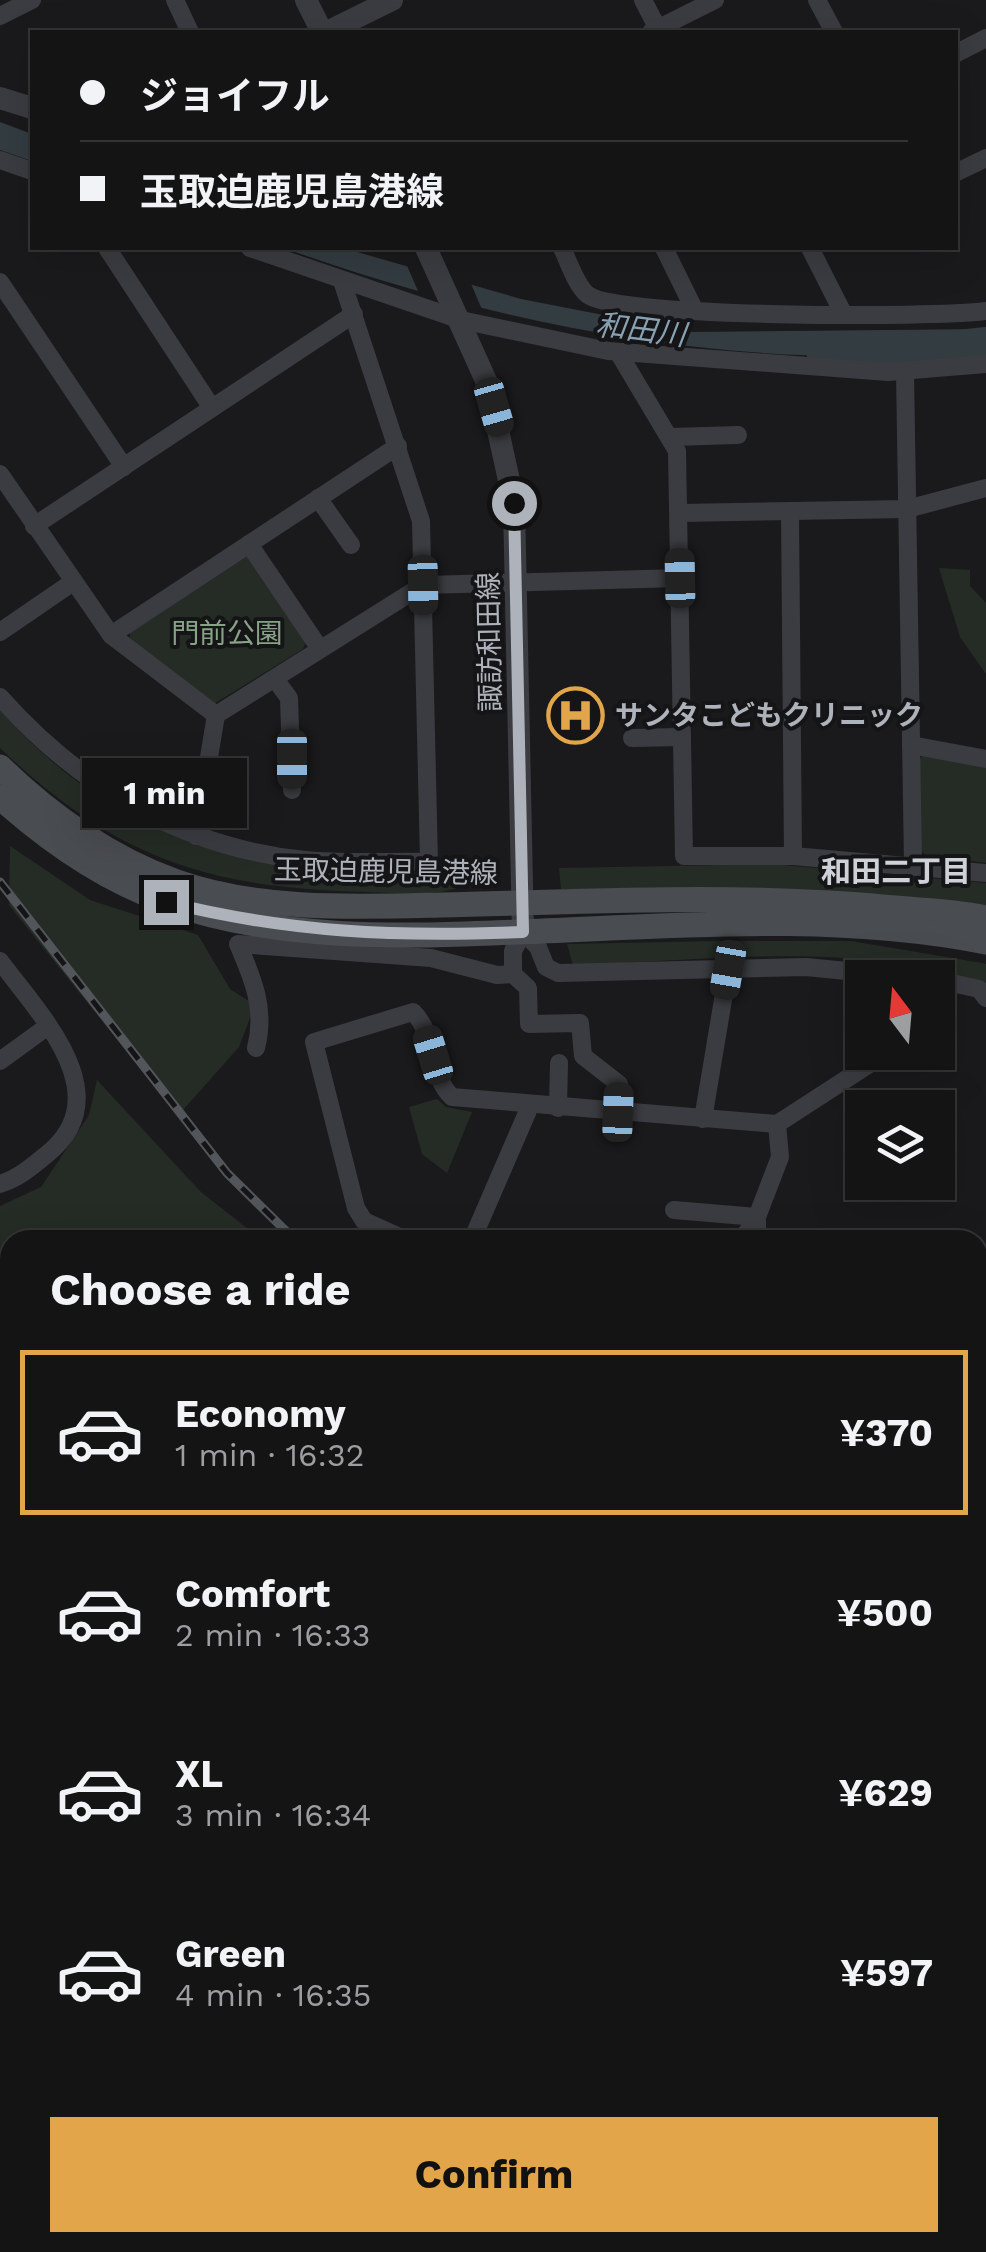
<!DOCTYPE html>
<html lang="en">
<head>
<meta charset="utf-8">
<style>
  :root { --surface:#141415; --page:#1d1d1e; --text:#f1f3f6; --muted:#9d9ea0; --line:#333334; --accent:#e3a54a }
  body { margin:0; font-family:"Work Sans","Noto Sans JP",sans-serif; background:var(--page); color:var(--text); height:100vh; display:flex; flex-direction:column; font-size:38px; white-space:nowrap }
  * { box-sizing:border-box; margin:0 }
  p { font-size:32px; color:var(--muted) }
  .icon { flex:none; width:55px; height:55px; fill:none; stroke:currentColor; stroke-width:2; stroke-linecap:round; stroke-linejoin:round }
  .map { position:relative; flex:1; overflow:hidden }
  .drawer { position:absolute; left:0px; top:1230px; width:988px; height:1022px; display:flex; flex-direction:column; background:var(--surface); border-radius:30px 30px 0 0; box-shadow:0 10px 40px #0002,0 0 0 2px var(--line) }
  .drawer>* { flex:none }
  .guide { position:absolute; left:30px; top:30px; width:928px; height:220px; border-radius:0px; box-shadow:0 10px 40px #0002,0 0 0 2px var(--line); display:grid; align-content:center; height:220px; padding:0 50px; background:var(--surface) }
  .needle { width:65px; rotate:344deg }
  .tools { position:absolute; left:845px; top:960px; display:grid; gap:20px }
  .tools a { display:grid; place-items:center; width:110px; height:110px; border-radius:0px; background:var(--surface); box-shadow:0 10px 40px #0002,0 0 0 2px var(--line); font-size:50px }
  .end { position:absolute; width:45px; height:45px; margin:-22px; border:12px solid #aeb2ba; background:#111; box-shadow:0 0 0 5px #111 }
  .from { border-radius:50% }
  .bubble { position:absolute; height:70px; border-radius:0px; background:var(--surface); box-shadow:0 10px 40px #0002,0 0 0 2px var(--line); font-size:32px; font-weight:700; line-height:70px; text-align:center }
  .car { position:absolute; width:30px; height:60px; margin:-30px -15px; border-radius:12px; box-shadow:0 0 8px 2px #0007; background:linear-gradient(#222 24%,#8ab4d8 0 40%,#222 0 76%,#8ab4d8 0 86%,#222 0) }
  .guide b { display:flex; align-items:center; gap:35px; height:95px; font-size:38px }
  .guide b+b { border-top:2px solid var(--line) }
  .guide i { width:25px; height:25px; background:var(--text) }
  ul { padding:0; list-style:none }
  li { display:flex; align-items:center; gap:30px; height:165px; margin:0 20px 15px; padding:0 30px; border:5px solid transparent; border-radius:0px }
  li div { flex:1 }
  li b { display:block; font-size:38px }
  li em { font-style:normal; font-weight:700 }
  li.on { border-color:var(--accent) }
  li>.icon { width:90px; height:90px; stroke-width:1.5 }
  h2 { padding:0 50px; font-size:45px; line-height:120px }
  .action { display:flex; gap:20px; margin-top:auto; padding:20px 50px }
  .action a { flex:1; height:115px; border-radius:0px; background:var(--accent); color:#111; font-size:40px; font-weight:700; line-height:115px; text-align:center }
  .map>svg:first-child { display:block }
  .green { fill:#242c25 }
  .water { fill:#333c41 }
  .pier { fill:#1a1a1c }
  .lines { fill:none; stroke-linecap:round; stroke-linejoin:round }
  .river { stroke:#333c41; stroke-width:32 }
  .minor { stroke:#3b3c41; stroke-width:18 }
  .tertiary { stroke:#3b3c41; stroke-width:22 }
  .secondary { stroke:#494c50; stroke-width:25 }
  .rail-casing { stroke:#525559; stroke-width:9 }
  .rail { stroke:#151517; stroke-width:5; stroke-dasharray:15; stroke-linecap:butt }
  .route { stroke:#aeb2ba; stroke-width:12 }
  .labels { text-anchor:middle; stroke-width:8; stroke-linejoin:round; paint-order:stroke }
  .park-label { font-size:28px; fill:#87a386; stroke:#151517 }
  .street-label { font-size:28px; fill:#aeb2ba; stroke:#151517 }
  .poi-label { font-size:28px; font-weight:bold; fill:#aeb2ba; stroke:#151517; text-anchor:start }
  .water-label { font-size:30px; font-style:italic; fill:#88a1b2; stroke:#151517 }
  .neighbourhood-label { font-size:30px; font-weight:bold; fill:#ced1d7; stroke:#151517 }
</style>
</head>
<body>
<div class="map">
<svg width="986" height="2252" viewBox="0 0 986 2252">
  <rect width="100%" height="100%" fill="#1a1a1c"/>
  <g class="green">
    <path d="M244 556H250L307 640 303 649 212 705 130 641V631Z"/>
    <path d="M939 568 970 570V586L986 603V674L960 637Z"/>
    <path d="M0 710C141 869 287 866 484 875 447 900 410 893 366 892 208 888 116 859 0 748Z"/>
    <path d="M923 755 986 766V863L926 855 919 849 918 761Z"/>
    <path d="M10 846 90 900 198 935 230 989 255 1005 239 1047 183 1110 149 1079 9 905Z"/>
    <path d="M772 864 986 883V908L781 891 561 889 559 868Z"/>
    <path d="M715 941H851L982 963 986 964V985C858 939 706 961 573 965L567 944Z"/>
    <path d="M97 1080 201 1192 262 1240H10V1625L0 1626V1206L41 1187 89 1115Z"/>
    <path d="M437 1099 446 1107 472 1112 447 1173 422 1154 409 1107Z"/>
    <path d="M978 1520 986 1525V1586L978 1580Z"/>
    <path d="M978 1621 986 1625V1685L978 1686Z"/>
  </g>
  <g class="water">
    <path d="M0 122 32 134V161L0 150Z"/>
    <path d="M284 248H343L521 299 691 332 986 329V349C750 375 505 327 284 248Z"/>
  </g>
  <path class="pier" d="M405 261 469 279 483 312 421 298Z"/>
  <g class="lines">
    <path class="river" d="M822 351 886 354 986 343"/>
    <g class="minor">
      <path d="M175 0 190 32"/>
      <path d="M643 0 658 29"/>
      <path d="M817 0 834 32"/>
      <path d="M0 16 32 0"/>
      <path d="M651 32 715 0"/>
      <path d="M955 54 986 38"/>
      <path d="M0 160 32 171"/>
      <path d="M955 173 986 158"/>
      <path d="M107 248 212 408"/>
      <path d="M250 248 461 320 608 351 888 372 986 364"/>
      <path d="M562 248C568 260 576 286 588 295 620 318 934 318 986 311"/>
      <path d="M664 248 695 311"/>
      <path d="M810 248 844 315"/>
      <path d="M0 282 124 467"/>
      <path d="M618 352 677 451 684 856H793L986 873"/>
      <path d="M905 372 913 863"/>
      <path d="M671 437 738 435"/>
      <path d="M0 474 111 635 216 715 423 585 680 578"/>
      <path d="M318 498 351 545"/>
      <path d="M679 513 907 509 986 488"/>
      <path d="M790 513 793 856"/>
      <path d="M34 526 354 314"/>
      <path d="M249 544 320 649"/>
      <path d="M0 632 73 582"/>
      <path d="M111 635 398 446"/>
      <path d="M275 679 289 698 292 790"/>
      <path d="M0 697C80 787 183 848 305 860 346 864 388 861 429 862L421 521 342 281"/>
      <path d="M632 738 682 737"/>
      <path d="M911 745 986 759"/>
      <path d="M196 836 216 715"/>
      <path d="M0 961C40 1015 121 1096 46 1155 31 1167 19 1178 0 1184"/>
      <path d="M938 980 979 989 986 998"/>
      <path d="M256 1048C266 1009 253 979 238 944L431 958 497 975 513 974"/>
      <path d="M0 1061 48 1026"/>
      <path d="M558 1108 559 1063"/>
      <path d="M619 1112V1084L583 1056 580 1023 529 1024 528 988 513 974V951L523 932 538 947 546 967 558 973 806 967 918 978"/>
      <path d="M703 1119 728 970"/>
      <path d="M674 1210 757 1217 742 1240"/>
      <path d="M406 1240 364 1221 356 1208 314 1042 413 1012C436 1034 429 1075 452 1097L777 1124 888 1052"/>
      <path d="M472 1240 530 1106"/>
      <path d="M757 1240V1217L780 1157 777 1124"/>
      <path d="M978 1735 986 1732"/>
      <path d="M0 1794 10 1816"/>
      <path d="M0 1937 10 1934"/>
      <path d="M978 2049 986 2044"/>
      <path d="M978 2198 986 2215"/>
      <path d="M206 2242 210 2252"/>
      <path d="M297 2242 299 2252"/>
      <path d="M896 2242 897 2252"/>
      <path d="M0 2244 10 2241"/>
      <path d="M461 2252 464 2242"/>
      <path d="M714 2252 715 2242"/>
    </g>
    <g class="tertiary">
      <path d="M306 0 322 32"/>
      <path d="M327 32 392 0"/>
      <path d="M0 98 32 108"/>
      <path d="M426 248 488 385 514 503 523 932"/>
      <path d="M0 2124 10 2147"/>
      <path d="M51 2242 55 2252"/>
    </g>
    <g class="secondary">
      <path d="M0 767C49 815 111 859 177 882 259 911 355 907 441 905 585 902 728 894 873 906 910 910 950 910 986 918"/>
      <path d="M0 797C49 841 103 879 165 901 276 941 402 937 518 932 673 926 833 912 986 942"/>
    </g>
    <defs>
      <g id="rail">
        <path d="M0 882 227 1173 295 1240"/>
        <path d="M978 1588 986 1593"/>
      </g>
    </defs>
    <use href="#rail" class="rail-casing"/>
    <use href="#rail" class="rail"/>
  </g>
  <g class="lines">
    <path class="route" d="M166 902C291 933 395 937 523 932L514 503"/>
  </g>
  <defs>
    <symbol id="hospital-ring" viewBox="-11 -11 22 22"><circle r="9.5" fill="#151517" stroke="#e3a54a" stroke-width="1.5"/><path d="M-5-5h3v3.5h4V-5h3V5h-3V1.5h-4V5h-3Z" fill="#e3a54a"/></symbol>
  </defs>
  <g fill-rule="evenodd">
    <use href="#hospital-ring" x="544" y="684" width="63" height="63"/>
  </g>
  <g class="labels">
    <g class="park-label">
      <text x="227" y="643">門前公園</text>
    </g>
    <g class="street-label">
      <text transform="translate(489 642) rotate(-91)" y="10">諏訪和田線</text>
      <text transform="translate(386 871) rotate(1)" y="10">玉取迫鹿児島港線</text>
    </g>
    <g class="poi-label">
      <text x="615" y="725">サンタこどもクリニック</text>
    </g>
    <g class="water-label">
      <text transform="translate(641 330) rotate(7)" y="10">和田川</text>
    </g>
    <g class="neighbourhood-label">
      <text x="896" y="882">和田二丁目</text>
    </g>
  </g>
</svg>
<div class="tools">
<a><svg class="needle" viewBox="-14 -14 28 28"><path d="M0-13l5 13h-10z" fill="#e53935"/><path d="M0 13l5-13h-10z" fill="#9d9ea0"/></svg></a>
<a><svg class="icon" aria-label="layers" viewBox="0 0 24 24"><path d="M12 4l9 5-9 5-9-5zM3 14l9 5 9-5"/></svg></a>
</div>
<i class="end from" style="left:514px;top:503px"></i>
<i class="end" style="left:166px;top:902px"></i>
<div class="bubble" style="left:82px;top:758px;width:165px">1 min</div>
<i class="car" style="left:494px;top:407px;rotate:164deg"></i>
<i class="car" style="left:680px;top:578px;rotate:359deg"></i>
<i class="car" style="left:423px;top:585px;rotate:179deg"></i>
<i class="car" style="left:292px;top:759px;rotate:180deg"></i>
<i class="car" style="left:728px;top:970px;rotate:190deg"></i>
<i class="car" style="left:433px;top:1055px;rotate:343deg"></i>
<i class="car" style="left:618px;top:1112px;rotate:2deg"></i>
<div class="guide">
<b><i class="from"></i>ジョイフル</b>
<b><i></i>玉取迫鹿児島港線</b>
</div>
<section class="drawer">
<h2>Choose a ride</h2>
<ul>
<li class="on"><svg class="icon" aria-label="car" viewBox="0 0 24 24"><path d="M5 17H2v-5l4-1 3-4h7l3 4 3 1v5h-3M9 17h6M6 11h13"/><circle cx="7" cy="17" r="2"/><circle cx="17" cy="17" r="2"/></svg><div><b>Economy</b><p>1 min · 16:32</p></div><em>¥370</em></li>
<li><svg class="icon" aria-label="car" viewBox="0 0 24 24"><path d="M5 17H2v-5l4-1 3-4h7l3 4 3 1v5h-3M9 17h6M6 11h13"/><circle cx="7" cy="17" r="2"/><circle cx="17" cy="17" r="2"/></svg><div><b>Comfort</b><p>2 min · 16:33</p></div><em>¥500</em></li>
<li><svg class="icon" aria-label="car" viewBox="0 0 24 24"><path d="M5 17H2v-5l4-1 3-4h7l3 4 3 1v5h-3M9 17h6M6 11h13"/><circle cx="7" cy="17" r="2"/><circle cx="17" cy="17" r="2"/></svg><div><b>XL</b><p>3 min · 16:34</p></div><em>¥629</em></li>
<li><svg class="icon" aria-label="car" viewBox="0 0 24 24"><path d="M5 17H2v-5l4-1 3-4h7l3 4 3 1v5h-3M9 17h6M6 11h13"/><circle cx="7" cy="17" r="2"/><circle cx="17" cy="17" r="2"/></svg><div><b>Green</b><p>4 min · 16:35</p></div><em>¥597</em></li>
</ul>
<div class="action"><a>Confirm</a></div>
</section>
</div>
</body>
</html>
